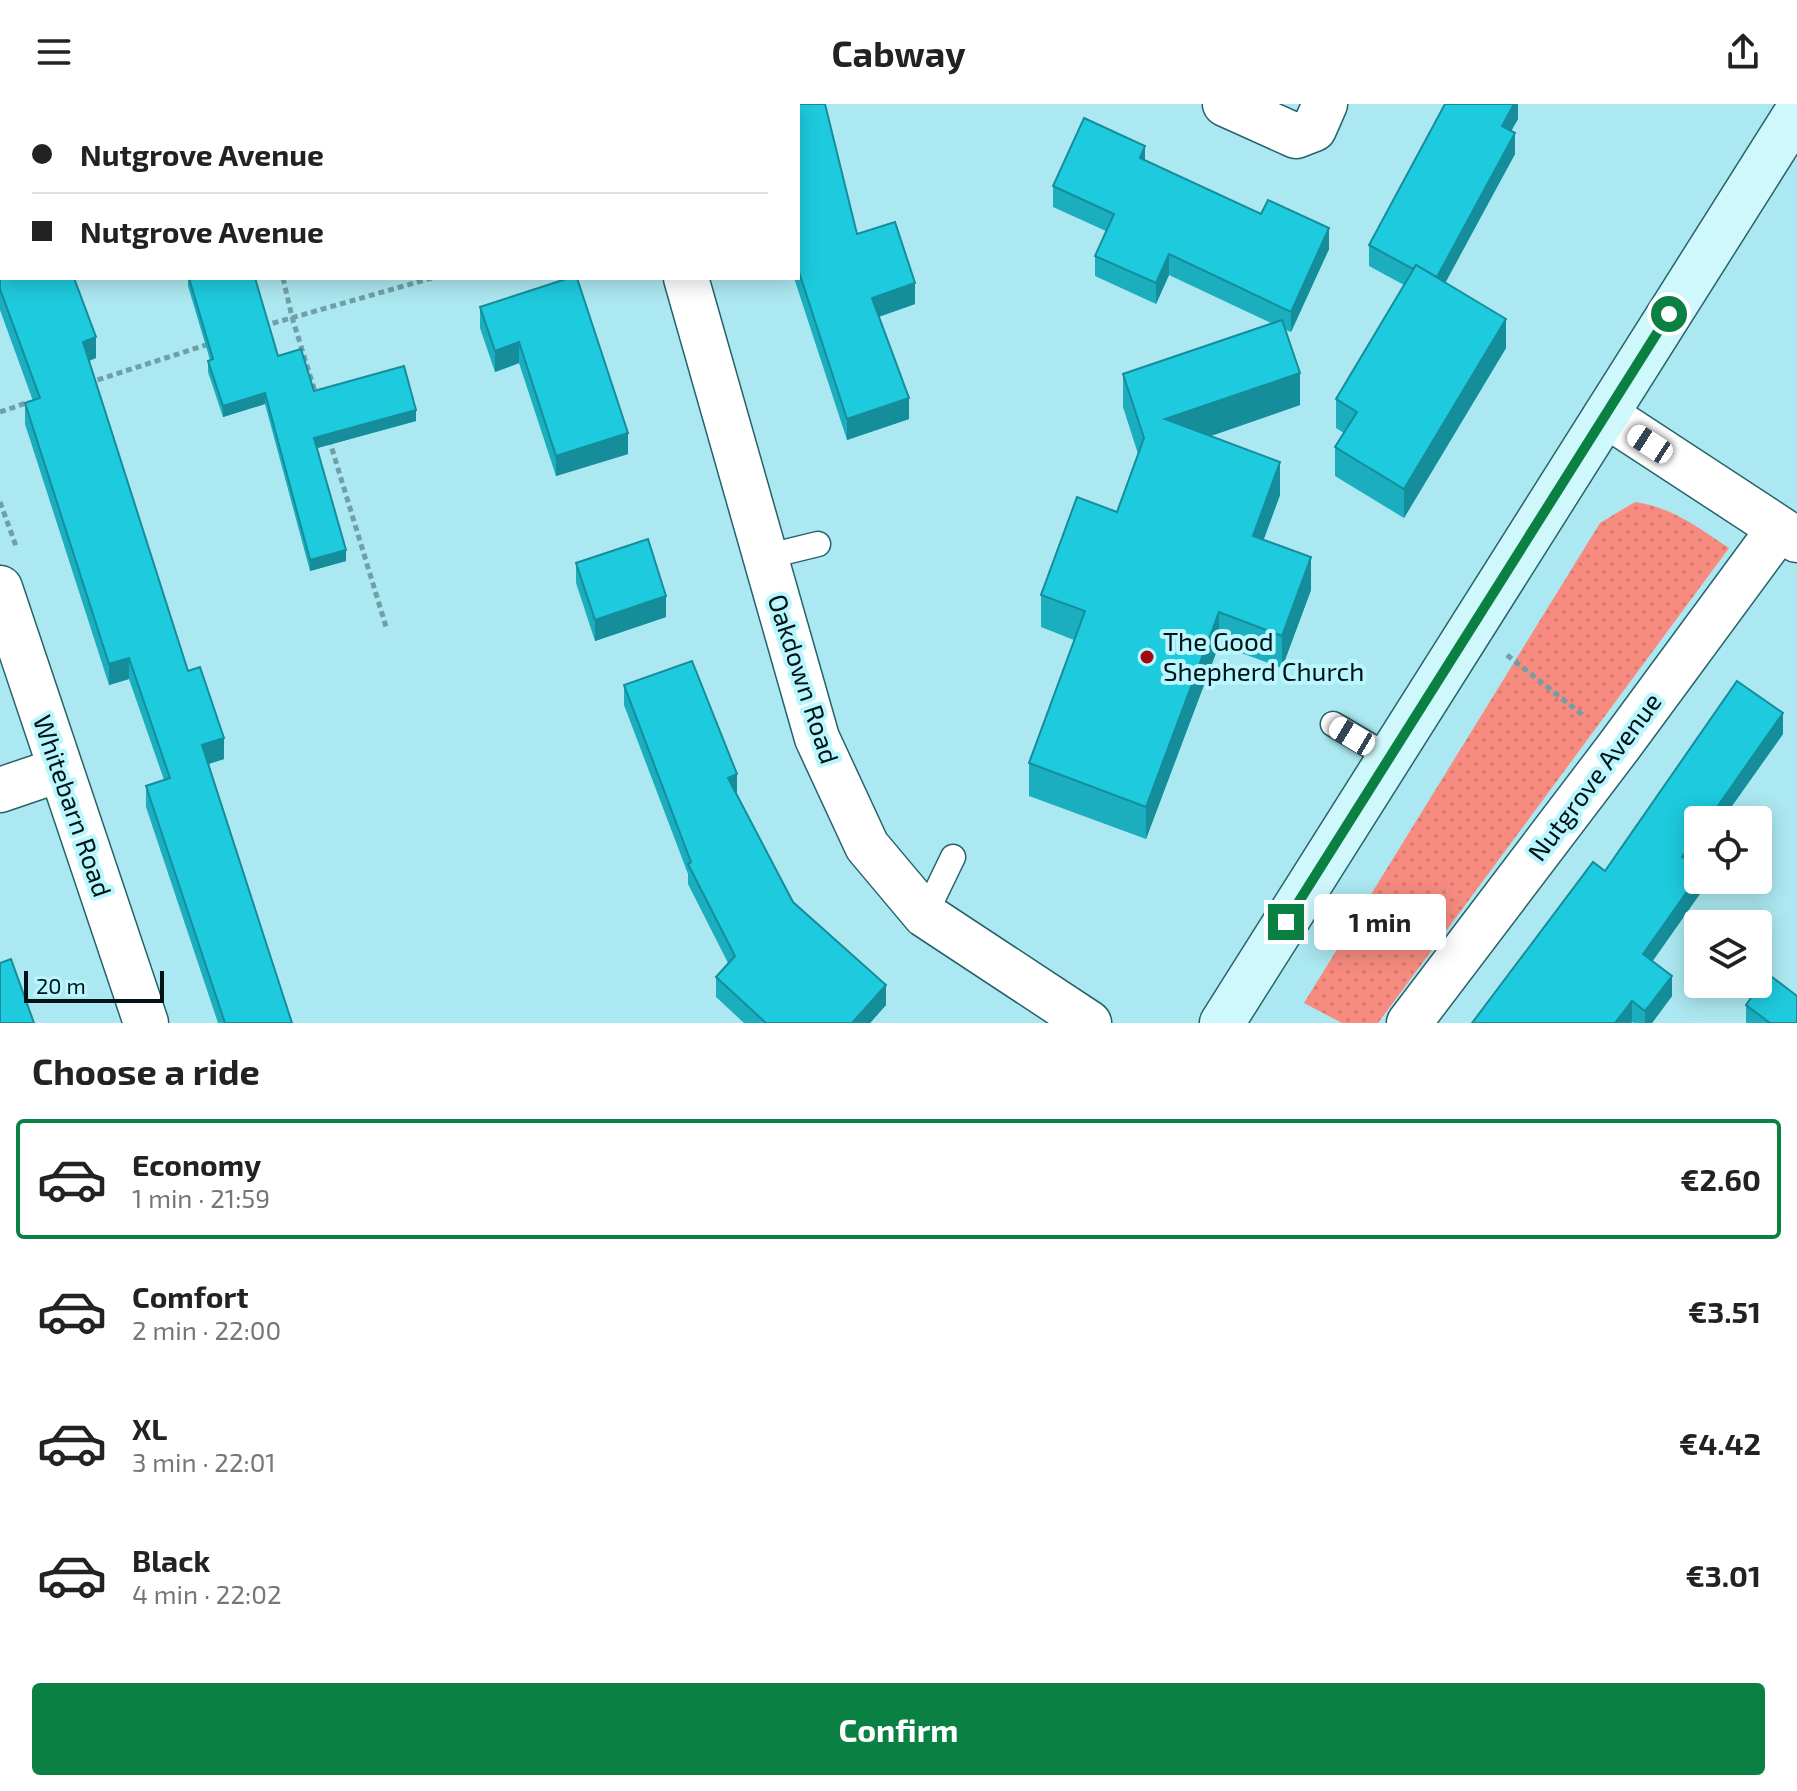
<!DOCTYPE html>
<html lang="en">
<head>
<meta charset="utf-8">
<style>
  :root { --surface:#fff; --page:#f6f6f6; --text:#222; --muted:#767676; --line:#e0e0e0; --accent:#0b8043 }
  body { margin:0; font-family:"Exo 2",sans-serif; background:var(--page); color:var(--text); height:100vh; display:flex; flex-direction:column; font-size:30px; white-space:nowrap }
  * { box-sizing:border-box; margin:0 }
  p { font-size:26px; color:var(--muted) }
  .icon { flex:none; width:44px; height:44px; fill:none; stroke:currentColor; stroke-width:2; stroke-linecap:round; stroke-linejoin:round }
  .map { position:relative; height:919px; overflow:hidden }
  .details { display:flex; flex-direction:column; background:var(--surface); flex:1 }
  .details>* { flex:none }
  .guide { position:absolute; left:0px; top:0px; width:800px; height:176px; box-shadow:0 4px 20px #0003; display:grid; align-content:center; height:176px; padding:0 32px; background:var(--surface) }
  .tools { position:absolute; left:1684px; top:702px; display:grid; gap:16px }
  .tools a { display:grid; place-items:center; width:88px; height:88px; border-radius:8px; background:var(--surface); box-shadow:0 4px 20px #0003; font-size:40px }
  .scale { position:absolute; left:24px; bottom:20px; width:140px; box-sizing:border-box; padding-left:8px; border:4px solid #001316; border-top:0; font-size:22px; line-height:28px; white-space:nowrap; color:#001316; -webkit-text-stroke:6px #b9f6fe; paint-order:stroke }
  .end { position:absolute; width:36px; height:36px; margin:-18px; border:10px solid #0b8043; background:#fff; box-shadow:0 0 0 4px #fff }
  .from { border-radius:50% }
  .bubble { position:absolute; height:56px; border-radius:8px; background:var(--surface); box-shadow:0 4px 20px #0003; font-size:26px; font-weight:700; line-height:56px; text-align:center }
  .car { position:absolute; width:24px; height:48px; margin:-24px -12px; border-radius:10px; box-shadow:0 0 6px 2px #0007; background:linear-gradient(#fff 24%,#345 0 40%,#fff 0 76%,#345 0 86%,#fff 0) }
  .guide b { display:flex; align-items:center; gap:28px; height:76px; font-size:30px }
  .guide b+b { border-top:2px solid var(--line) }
  .guide i { width:20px; height:20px; background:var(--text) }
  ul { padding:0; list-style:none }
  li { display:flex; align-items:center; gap:24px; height:120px; margin:0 16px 12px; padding:0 16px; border:4px solid transparent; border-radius:8px }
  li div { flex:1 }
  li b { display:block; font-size:30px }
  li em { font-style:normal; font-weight:700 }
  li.selected { border-color:var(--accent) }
  li>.icon { width:72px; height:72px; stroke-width:1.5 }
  h2 { padding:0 32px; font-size:36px; line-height:96px }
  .primary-button { display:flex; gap:16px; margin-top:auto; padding:16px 32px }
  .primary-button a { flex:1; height:92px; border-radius:8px; background:var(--accent); color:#fff; font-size:32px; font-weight:700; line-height:92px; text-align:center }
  header { display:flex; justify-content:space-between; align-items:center; height:104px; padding:0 32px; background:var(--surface); font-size:36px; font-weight:700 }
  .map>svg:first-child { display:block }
  .grass { fill:url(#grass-dots) }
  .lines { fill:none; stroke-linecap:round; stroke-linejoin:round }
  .lane-casing { stroke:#26626a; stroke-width:27 }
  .street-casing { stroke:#26626a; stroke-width:47 }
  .secondary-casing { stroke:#26626a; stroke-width:47 }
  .path { stroke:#719fa6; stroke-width:5; stroke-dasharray:6 4; stroke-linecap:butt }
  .lane { stroke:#fff; stroke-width:24 }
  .street { stroke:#fff; stroke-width:44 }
  .secondary { stroke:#cff8fd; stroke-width:44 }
  .wall { fill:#1aaebe }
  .shaded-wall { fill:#158d9b }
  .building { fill:#1ecadd; stroke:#158d9b; stroke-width:2 }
  .route { stroke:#0b8043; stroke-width:10 }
  .poi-dot { fill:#a30911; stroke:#b9f6fe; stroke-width:3 }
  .labels { text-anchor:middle; stroke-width:8; stroke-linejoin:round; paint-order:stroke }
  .poi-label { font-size:26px; fill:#001316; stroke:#b9f6fe; text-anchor:start }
  .street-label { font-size:26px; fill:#001316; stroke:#b9f6fe }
</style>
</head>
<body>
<header><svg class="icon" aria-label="menu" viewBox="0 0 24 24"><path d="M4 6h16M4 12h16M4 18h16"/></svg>Cabway<svg class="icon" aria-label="share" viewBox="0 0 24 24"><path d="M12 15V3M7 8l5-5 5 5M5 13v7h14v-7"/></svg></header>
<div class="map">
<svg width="1797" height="919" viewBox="0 0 1797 919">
  <defs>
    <pattern id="grass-dots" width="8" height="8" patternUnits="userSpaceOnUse" patternTransform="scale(2)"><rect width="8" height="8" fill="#f78b7f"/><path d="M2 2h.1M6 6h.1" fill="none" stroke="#d2776d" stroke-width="1.8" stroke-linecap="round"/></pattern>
  </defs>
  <rect width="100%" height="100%" fill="#ace8f1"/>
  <path class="grass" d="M1635 398C1674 404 1697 423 1729 444L1378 919H1342L1304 899 1600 419Z"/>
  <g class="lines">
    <defs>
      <g id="lane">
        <path d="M765 453 818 440"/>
        <path d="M1333 620 1389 653"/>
        <path d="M925 811 953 753"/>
      </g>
      <g id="street">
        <path d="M636 0V2"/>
        <path d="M1225 0 1296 32 1314 25 1325 0"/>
        <path d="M686 174 817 634 867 742 925 811 1089 919"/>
        <path d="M1606 311 1797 436"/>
        <path d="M0 484 146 919"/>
        <path d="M0 686 59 666"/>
        <path d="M1409 919 1620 641 1779 425"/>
      </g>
      <path id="secondary" d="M1222 919 1797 8"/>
    </defs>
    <use href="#lane" class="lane-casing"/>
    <use href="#street" class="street-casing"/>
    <use href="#secondary" class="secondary-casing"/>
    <g class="path">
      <path d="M245 0 246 2"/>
      <path d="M283 174 292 213 316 291"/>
      <path d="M263 222 432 174"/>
      <path d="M88 279 212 239"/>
      <path d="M0 308 29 298"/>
      <path d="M329 335 387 526"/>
      <path d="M0 398 16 442"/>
      <path d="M1507 551 1584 612"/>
    </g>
    <use href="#lane" class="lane"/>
    <use href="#street" class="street"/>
    <use href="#secondary" class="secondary"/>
  </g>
  <g class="wall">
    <path d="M0 0 96 254 89 257 188 567 224 655 209 660 292 919H218L146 703V682L164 676 129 575 109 581 25 320V299L33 297 0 206Z"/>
    <path d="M743 0H825L857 130 915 200 879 213 909 315 847 336 794 174H798V2H743Z"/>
    <path d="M1518 0V15L1511 27 1515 50 1445 178 1506 244 1404 414 1335 372V343L1344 329 1336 324V295L1404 181 1369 162V141Z"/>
    <path d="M1145 57 1329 145 1291 228 1286 226 1300 301 1210 332 1280 391 1263 436 1311 486 1282 564 1219 541 1146 735 1029 692V659L1074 536 1041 523V491L1117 408 1138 350 1123 303V270L1271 219 1169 171 1156 200 1095 172V152L1106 127 1053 103V82Z"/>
    <path d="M188 174H255L278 252 314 287 416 317 317 344 346 457 310 467 265 300 223 313 208 268V257L210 256 188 182Z"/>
    <path d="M569 174 628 350 556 372 519 259 495 268 480 224V203Z"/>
    <path d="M576 459 666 513 595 537 576 479Z"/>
    <path d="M624 581 737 690H736L793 798 886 901 870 919H744L716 893V873L728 859 688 780V770L624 601Z"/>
    <path d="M1783 630 1722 716H1698L1692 759 1702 776V787L1652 857 1672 892 1652 919H1634L1632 918 1631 919H1472L1605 767Z"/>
    <path d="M1746 901 1797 919H1746Z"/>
  </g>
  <g class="shaded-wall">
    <path d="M1514 0H1518V15L1502 43V22Z"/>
    <path d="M1515 29V50L1435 198V177Z"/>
    <path d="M1145 42V62L1140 54Z"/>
    <path d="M1329 124V145L1291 228V208Z"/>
    <path d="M1169 150V171L1156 200V179Z"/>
    <path d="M915 179V200L872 215V194Z"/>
    <path d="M1506 215V244L1404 414V385Z"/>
    <path d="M96 233V254L83 259V238Z"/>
    <path d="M519 238V259L495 268V247Z"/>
    <path d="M1300 269V301L1165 348V315Z"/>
    <path d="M265 289V300L223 313V302Z"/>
    <path d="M909 294V315L847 336V315Z"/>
    <path d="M416 306V317L314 345V334Z"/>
    <path d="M628 329V350L556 372V352Z"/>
    <path d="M1280 358V391L1253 465V432Z"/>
    <path d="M346 446V457L310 467V456Z"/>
    <path d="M1311 453V486L1282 564V532Z"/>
    <path d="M666 492V513L595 537V516Z"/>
    <path d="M1219 508V541L1146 735V703Z"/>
    <path d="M129 554V575L109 581V560Z"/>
    <path d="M1783 609V630L1722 716H1708Z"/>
    <path d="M224 634V655L202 662V641Z"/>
    <path d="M737 670V690L728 694V674Z"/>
    <path d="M1698 730V751L1682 774V753Z"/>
    <path d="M1698 772V776H1702V787L1643 871V850Z"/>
    <path d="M1672 872V892L1652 919H1645V907Z"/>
    <path d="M886 881V901L870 919H852Z"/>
    <path d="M1632 897V918L1631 919H1615Z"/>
  </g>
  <g class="building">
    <path d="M0 0H11V2H2V174H74L96 233 83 238 188 567 200 563 224 634 202 641 292 919H225L146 682 170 674 129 554 109 560 25 299 40 294 0 185Z"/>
    <path d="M185 0H229L230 2H186Z"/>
    <path d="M415 0H528L529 2H415Z"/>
    <path d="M748 0H825L857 130 895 118 915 179 872 194 909 294 847 315 798 165V2H748Z"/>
    <path d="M1445 0H1514L1502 22 1515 29 1437 173 1416 161 1413 165 1369 141Z"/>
    <path d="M1084 14 1145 42 1140 54 1261 110 1268 96 1329 124 1291 208 1169 150 1156 179 1095 152 1114 110 1053 82Z"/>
    <path d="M1416 161 1506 215 1404 385 1335 343 1357 308 1336 295Z"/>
    <path d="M189 174H255L278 252 301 245 314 287 404 262 416 306 314 334 346 446 310 456 265 289 223 302 208 257 213 255Z"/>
    <path d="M569 174H577L628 329 556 352 519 238 495 247 480 203Z"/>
    <path d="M1282 216 1300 269 1165 315 1280 358 1253 432 1311 453 1282 532 1219 508 1146 703 1029 659 1085 507 1041 491 1077 393 1117 408 1144 334 1123 270Z"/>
    <path d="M648 435 666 492 595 516 576 459Z"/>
    <path d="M692 557 737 670 728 674 793 798 886 881 852 919H766L716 873 735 852 688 760 691 758 624 581Z"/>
    <path d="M1737 577 1783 609 1708 716H1698V730L1682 753 1698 763V772L1643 850 1672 872 1645 907 1632 897 1615 919H1472L1593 758 1605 767Z"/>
    <path d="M11 855 34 919H0V859Z"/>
    <path d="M1768 870 1797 892V919H1770L1746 901Z"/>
  </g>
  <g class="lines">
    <path class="route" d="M1286 818 1669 210"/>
  </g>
  <circle class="poi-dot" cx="1147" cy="553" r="8"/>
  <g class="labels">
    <g class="poi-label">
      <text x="1163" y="547">The Good<tspan x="1163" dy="30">Shepherd Church</tspan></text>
    </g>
    <g class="street-label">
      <text transform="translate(803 575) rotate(72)" y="9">Oakdown Road</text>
      <text transform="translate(1595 673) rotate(-53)" y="9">Nutgrove Avenue</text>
      <text transform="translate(72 702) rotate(71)" y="9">Whitebarn Road</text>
    </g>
  </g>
</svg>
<div class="tools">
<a><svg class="icon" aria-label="locate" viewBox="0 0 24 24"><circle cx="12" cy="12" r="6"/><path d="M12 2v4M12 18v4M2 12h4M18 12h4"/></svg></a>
<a><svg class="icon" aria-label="layers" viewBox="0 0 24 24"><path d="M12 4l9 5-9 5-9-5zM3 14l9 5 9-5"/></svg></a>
</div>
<div class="scale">20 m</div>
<i class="end from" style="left:1669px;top:210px"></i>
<i class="end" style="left:1286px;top:818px"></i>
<div class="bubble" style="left:1314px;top:790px;width:132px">1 min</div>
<i class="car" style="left:1650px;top:340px;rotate:303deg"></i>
<i class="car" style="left:1352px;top:632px;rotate:301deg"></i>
<div class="guide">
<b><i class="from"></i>Nutgrove Avenue</b>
<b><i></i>Nutgrove Avenue</b>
</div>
</div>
<section class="details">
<h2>Choose a ride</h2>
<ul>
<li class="selected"><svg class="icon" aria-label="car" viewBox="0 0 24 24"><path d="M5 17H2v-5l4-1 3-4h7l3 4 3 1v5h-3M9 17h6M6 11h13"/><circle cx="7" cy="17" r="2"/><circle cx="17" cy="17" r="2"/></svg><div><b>Economy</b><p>1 min · 21:59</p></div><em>€2.60</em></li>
<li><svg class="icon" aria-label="car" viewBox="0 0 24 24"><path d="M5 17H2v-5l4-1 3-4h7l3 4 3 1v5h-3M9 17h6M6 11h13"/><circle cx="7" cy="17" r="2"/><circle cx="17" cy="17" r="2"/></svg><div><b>Comfort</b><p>2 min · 22:00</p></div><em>€3.51</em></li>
<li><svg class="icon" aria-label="car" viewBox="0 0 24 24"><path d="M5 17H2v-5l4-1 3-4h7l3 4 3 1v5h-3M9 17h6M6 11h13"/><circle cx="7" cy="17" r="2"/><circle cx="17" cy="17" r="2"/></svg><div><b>XL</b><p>3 min · 22:01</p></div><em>€4.42</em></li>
<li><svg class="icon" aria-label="car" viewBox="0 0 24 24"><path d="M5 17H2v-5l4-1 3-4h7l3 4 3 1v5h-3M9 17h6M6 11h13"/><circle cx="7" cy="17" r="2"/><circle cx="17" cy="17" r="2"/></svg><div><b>Black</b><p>4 min · 22:02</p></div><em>€3.01</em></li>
</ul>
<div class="primary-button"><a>Confirm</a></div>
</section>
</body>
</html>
